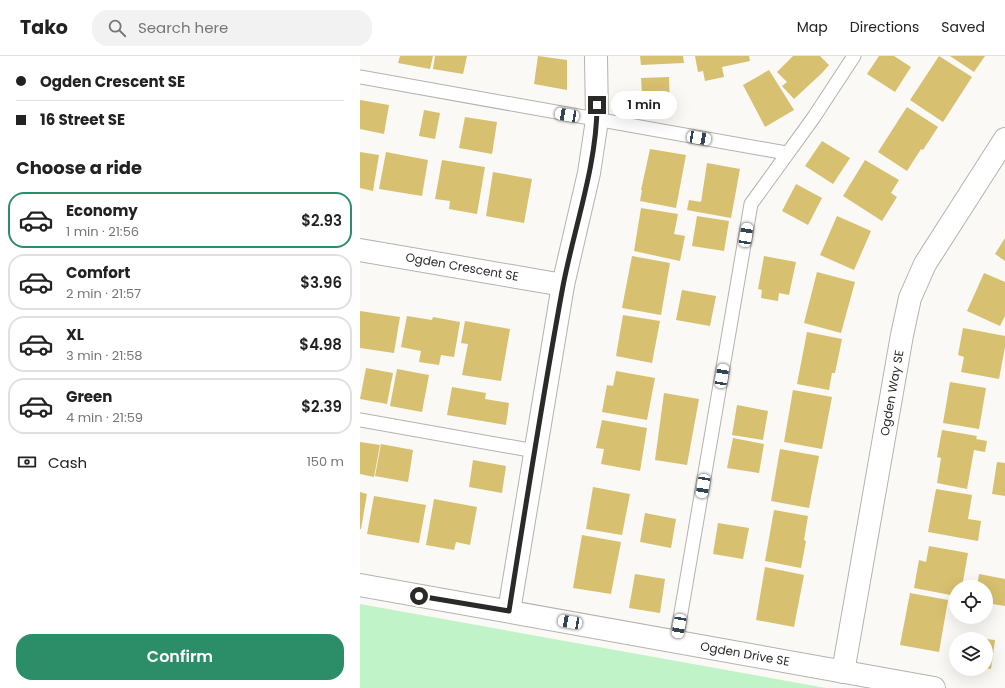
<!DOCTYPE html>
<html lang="en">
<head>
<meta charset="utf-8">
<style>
  :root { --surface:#fff; --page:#f2f2f2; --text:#222; --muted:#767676; --line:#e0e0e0; --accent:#2b8e69 }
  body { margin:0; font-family:Poppins,sans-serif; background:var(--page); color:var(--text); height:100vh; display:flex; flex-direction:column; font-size:15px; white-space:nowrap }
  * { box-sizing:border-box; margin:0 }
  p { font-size:13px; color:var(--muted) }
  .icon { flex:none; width:22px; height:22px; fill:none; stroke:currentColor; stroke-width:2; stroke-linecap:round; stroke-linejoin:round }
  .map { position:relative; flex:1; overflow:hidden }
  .side { display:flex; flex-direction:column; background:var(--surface); width:360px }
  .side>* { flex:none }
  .top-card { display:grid; align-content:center; height:88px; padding:0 16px; background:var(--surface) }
  .tools { position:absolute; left:589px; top:524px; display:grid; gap:8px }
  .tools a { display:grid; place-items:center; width:44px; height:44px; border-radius:50%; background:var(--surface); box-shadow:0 4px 16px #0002; font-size:20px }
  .end { position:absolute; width:18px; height:18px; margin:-9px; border:5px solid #2a2a28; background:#fff; box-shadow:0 0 0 2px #fff }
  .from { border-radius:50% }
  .bubble { position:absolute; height:28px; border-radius:14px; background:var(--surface); box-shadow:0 4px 16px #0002; font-size:13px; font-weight:600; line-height:28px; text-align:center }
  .car { position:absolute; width:12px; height:24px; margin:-12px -6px; border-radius:5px; box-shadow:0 0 3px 1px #0007; background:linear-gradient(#fff 24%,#345 0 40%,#fff 0 76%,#345 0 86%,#fff 0) }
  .top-card b { display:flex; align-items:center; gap:14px; height:38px; font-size:15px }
  .top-card b+b { border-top:1px solid var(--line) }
  .top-card i { width:10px; height:10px; background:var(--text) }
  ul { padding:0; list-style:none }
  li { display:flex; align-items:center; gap:12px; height:56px; margin:0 8px 6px; padding:0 8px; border:2px solid var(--line); border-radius:16px }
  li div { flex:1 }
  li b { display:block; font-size:15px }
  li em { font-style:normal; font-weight:600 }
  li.active { border-color:var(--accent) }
  li>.icon { width:36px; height:36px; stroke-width:1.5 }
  h2 { padding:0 16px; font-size:18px; line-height:48px }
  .pay { display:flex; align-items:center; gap:10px; height:44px; padding:0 16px; font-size:15px }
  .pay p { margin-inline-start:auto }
  .action { display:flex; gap:8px; margin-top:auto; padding:8px 16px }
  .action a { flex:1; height:46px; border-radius:16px; background:var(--accent); color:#fff; font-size:16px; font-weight:600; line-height:46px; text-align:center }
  header { display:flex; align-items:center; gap:24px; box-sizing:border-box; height:56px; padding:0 20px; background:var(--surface); border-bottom:1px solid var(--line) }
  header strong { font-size:19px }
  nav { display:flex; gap:22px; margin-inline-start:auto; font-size:14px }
  .search { width:280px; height:36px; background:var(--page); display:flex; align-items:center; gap:10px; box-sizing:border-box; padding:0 14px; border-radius:16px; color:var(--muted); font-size:15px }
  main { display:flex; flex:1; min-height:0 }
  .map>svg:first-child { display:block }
  .green { fill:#c0f3c7 }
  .building { fill:#d7c06f }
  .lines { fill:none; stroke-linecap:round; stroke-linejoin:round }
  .service-casing { stroke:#b3b2ae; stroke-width:15 }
  .minor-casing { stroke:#b3b2ae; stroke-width:24 }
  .service { stroke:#fff; stroke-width:13 }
  .minor { stroke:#fff; stroke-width:22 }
  .route { stroke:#2a2a28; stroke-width:5 }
  .labels { text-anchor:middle; stroke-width:3; stroke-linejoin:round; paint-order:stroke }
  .street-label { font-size:12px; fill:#2a2a28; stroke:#fff }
</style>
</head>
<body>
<header>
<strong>Tako</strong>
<div class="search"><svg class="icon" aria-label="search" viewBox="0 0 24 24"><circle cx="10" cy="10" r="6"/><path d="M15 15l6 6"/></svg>Search here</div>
<nav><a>Map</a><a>Directions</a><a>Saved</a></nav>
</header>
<main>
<section class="side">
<div class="top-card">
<b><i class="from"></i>Ogden Crescent SE</b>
<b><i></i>16 Street SE</b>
</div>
<h2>Choose a ride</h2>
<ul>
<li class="active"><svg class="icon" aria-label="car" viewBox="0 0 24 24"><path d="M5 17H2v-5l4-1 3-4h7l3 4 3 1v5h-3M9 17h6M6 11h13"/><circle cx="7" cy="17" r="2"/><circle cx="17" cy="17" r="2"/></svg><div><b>Economy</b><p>1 min · 21:56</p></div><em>$2.93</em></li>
<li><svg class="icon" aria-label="car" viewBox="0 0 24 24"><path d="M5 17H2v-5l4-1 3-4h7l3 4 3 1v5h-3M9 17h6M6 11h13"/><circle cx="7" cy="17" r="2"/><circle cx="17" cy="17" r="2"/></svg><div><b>Comfort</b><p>2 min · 21:57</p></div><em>$3.96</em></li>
<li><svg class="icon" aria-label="car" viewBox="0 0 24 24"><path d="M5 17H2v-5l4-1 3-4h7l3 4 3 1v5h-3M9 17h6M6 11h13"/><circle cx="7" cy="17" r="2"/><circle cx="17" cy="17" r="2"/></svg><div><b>XL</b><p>3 min · 21:58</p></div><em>$4.98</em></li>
<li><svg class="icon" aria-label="car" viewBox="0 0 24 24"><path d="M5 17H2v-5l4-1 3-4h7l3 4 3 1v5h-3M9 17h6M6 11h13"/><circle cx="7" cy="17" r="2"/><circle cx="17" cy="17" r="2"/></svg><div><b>Green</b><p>4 min · 21:59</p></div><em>$2.39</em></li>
</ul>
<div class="pay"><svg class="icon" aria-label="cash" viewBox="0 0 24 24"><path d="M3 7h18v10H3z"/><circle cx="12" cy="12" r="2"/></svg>Cash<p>150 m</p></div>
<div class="action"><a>Confirm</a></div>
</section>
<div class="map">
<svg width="645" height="632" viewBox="0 0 645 632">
  <rect width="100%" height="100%" fill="#fbf9f5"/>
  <path class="green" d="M0 548 466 632H0Z"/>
  <g class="building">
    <path d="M40 0H73L70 13 38 7Z"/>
    <path d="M75 0H107L103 18 73 13Z"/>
    <path d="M178 0 207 4V34L174 28Z"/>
    <path d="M280 0H323L324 7 281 9Z"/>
    <path d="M335 0H389L390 5 362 11 364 21 345 25 343 15 338 16Z"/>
    <path d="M433 0H460L469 9 462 17 434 43 422 30 427 26 417 16Z"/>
    <path d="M519 0H534L551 11 535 36 507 18Z"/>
    <path d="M579 0 612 21 583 66 550 44Z"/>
    <path d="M590 0H625L614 16Z"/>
    <path d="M409 14 434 54 405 71 383 29Z"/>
    <path d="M309 21 310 52 283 53 281 22Z"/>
    <path d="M0 44 29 49 24 78 0 73Z"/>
    <path d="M547 51 578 71 563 94 561 93 547 115 518 96Z"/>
    <path d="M64 54 80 57 75 83 59 80Z"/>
    <path d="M105 61 137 66 132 98 99 92Z"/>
    <path d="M462 85 490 102 473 128 445 110Z"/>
    <path d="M290 93 326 99 316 152 280 145 282 134H281Z"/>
    <path d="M0 96 19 99 13 135 0 132Z"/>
    <path d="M26 96 68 104 62 140 19 133Z"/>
    <path d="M82 104 125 111 117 158 89 153 90 145 75 143Z"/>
    <path d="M505 104 539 124 531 137 537 141 522 165 483 140Z"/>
    <path d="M347 107 380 113 371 162 327 154 329 144 341 146Z"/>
    <path d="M133 116 172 123 164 167 126 160Z"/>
    <path d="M436 128 462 142 448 169 422 155Z"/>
    <path d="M281 152 318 158 314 178 325 180 320 205 274 195Z"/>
    <path d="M337 160 369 165 364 195 332 190Z"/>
    <path d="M477 160 511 175 494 214 460 199Z"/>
    <path d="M645 182V205L635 198Z"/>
    <path d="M272 200 310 207 301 259 262 252Z"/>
    <path d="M404 200 436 206 429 239 419 237 418 245 401 242 402 234 398 233Z"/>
    <path d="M457 216 495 226 481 277 444 267Z"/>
    <path d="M624 217 645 226V260L640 270 607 255Z"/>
    <path d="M322 234 356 240 350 270 316 264Z"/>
    <path d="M0 255 40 261 34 297 0 292Z"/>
    <path d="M263 259 300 265 292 307 256 300Z"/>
    <path d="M47 260 72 264 73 261 100 266 94 301 81 299 79 309 59 306 61 295 41 291Z"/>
    <path d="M105 265 150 273 141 325 102 319 108 288 101 287Z"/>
    <path d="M603 272 645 280V291L639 323 601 316 604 301 598 299Z"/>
    <path d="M447 276 482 283 475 317H472L469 334 437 328Z"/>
    <path d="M6 312 33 317 27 348 0 343Z"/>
    <path d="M37 313 69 319 62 356 30 350Z"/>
    <path d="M256 315 295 322 287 364 242 356 247 329 253 330Z"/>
    <path d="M590 326 626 332 619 373 583 367Z"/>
    <path d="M92 331 126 337 125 343 149 347 146 369 87 359Z"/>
    <path d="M433 334 472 341 462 393 424 386Z"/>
    <path d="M304 337 339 343 327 409 295 404Z"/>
    <path d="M377 349 408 355 403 384 372 379Z"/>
    <path d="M242 364 287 372 280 415 241 408 244 393 236 392Z"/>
    <path d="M582 374 617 380 616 383 627 385 625 396 614 394 607 433 577 427 581 402 577 401Z"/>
    <path d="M373 382 404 388 399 417 367 412Z"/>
    <path d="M0 386 20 389 14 421 0 418Z"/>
    <path d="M21 388 53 394 48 426 15 420Z"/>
    <path d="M420 393 459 400 449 452 411 445Z"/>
    <path d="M113 404 146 410 142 437 109 431Z"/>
    <path d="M637 406 645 407V440L632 438Z"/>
    <path d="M233 431 270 438 262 479 226 473Z"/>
    <path d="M576 433 612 439 608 463 621 465 618 485 568 476Z"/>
    <path d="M0 436 7 438 1 473H0Z"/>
    <path d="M14 440 66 449 59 487 7 478Z"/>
    <path d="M74 443 117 451 110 489 96 486 94 494 66 489Z"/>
    <path d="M414 454 448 460 444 484 446 485 441 512 405 505Z"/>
    <path d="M285 457 316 463 311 492 280 486Z"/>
    <path d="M358 467 389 472 383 503 353 498Z"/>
    <path d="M222 479 261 486 251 538 213 532Z"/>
    <path d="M569 490 608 497 602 531H596V540L554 532 559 504 566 506Z"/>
    <path d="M405 511 444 519 434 571 396 564Z"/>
    <path d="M275 518 305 523 300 557 269 552Z"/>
    <path d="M619 518 645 523V550L626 547V531H617Z"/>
    <path d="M550 537 588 544 579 596 540 589Z"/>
    <path d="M604 579 623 582V583H604Z"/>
    <path d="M626 583 635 584 631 613 626 612Z"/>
  </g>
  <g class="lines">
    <defs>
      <g id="service">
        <path d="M0 21 426 97"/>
        <path d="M0 364 175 395"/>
        <path d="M316 586 391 148 454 61 494 0"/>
      </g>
      <g id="minor">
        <path d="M0 194 203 229"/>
        <path d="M0 529 574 632"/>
        <path d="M149 555 203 229 229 117 237 64 236 0"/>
        <path d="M483 616 542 279 550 242 565 208 645 83"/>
      </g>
    </defs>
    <use href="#service" class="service-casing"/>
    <use href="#minor" class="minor-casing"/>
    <use href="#service" class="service"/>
    <use href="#minor" class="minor"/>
  </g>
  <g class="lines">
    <path class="route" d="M59 540 149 555C166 447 183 338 203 230 214 172 237 109 237 49"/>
  </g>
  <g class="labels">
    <g class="street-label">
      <text transform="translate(102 211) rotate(10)" y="4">Ogden Crescent SE</text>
      <text transform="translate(532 337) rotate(-80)" y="4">Ogden Way SE</text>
      <text transform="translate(385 598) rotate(10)" y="4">Ogden Drive SE</text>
    </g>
  </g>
</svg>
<div class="tools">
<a><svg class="icon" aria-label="locate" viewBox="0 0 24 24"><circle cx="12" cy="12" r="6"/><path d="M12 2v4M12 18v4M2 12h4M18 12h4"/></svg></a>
<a><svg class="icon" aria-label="layers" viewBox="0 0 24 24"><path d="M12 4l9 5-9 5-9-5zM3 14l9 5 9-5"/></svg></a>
</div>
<i class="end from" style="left:59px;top:540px"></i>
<i class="end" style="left:237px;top:49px"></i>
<div class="bubble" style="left:251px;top:35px;width:66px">1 min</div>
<i class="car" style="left:207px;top:59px;rotate:280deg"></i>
<i class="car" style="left:339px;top:82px;rotate:100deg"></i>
<i class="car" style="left:386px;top:179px;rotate:9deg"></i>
<i class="car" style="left:362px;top:320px;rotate:9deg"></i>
<i class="car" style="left:343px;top:430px;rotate:189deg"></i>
<i class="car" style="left:210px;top:566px;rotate:280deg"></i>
<i class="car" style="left:319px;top:570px;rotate:190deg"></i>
</div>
</main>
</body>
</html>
